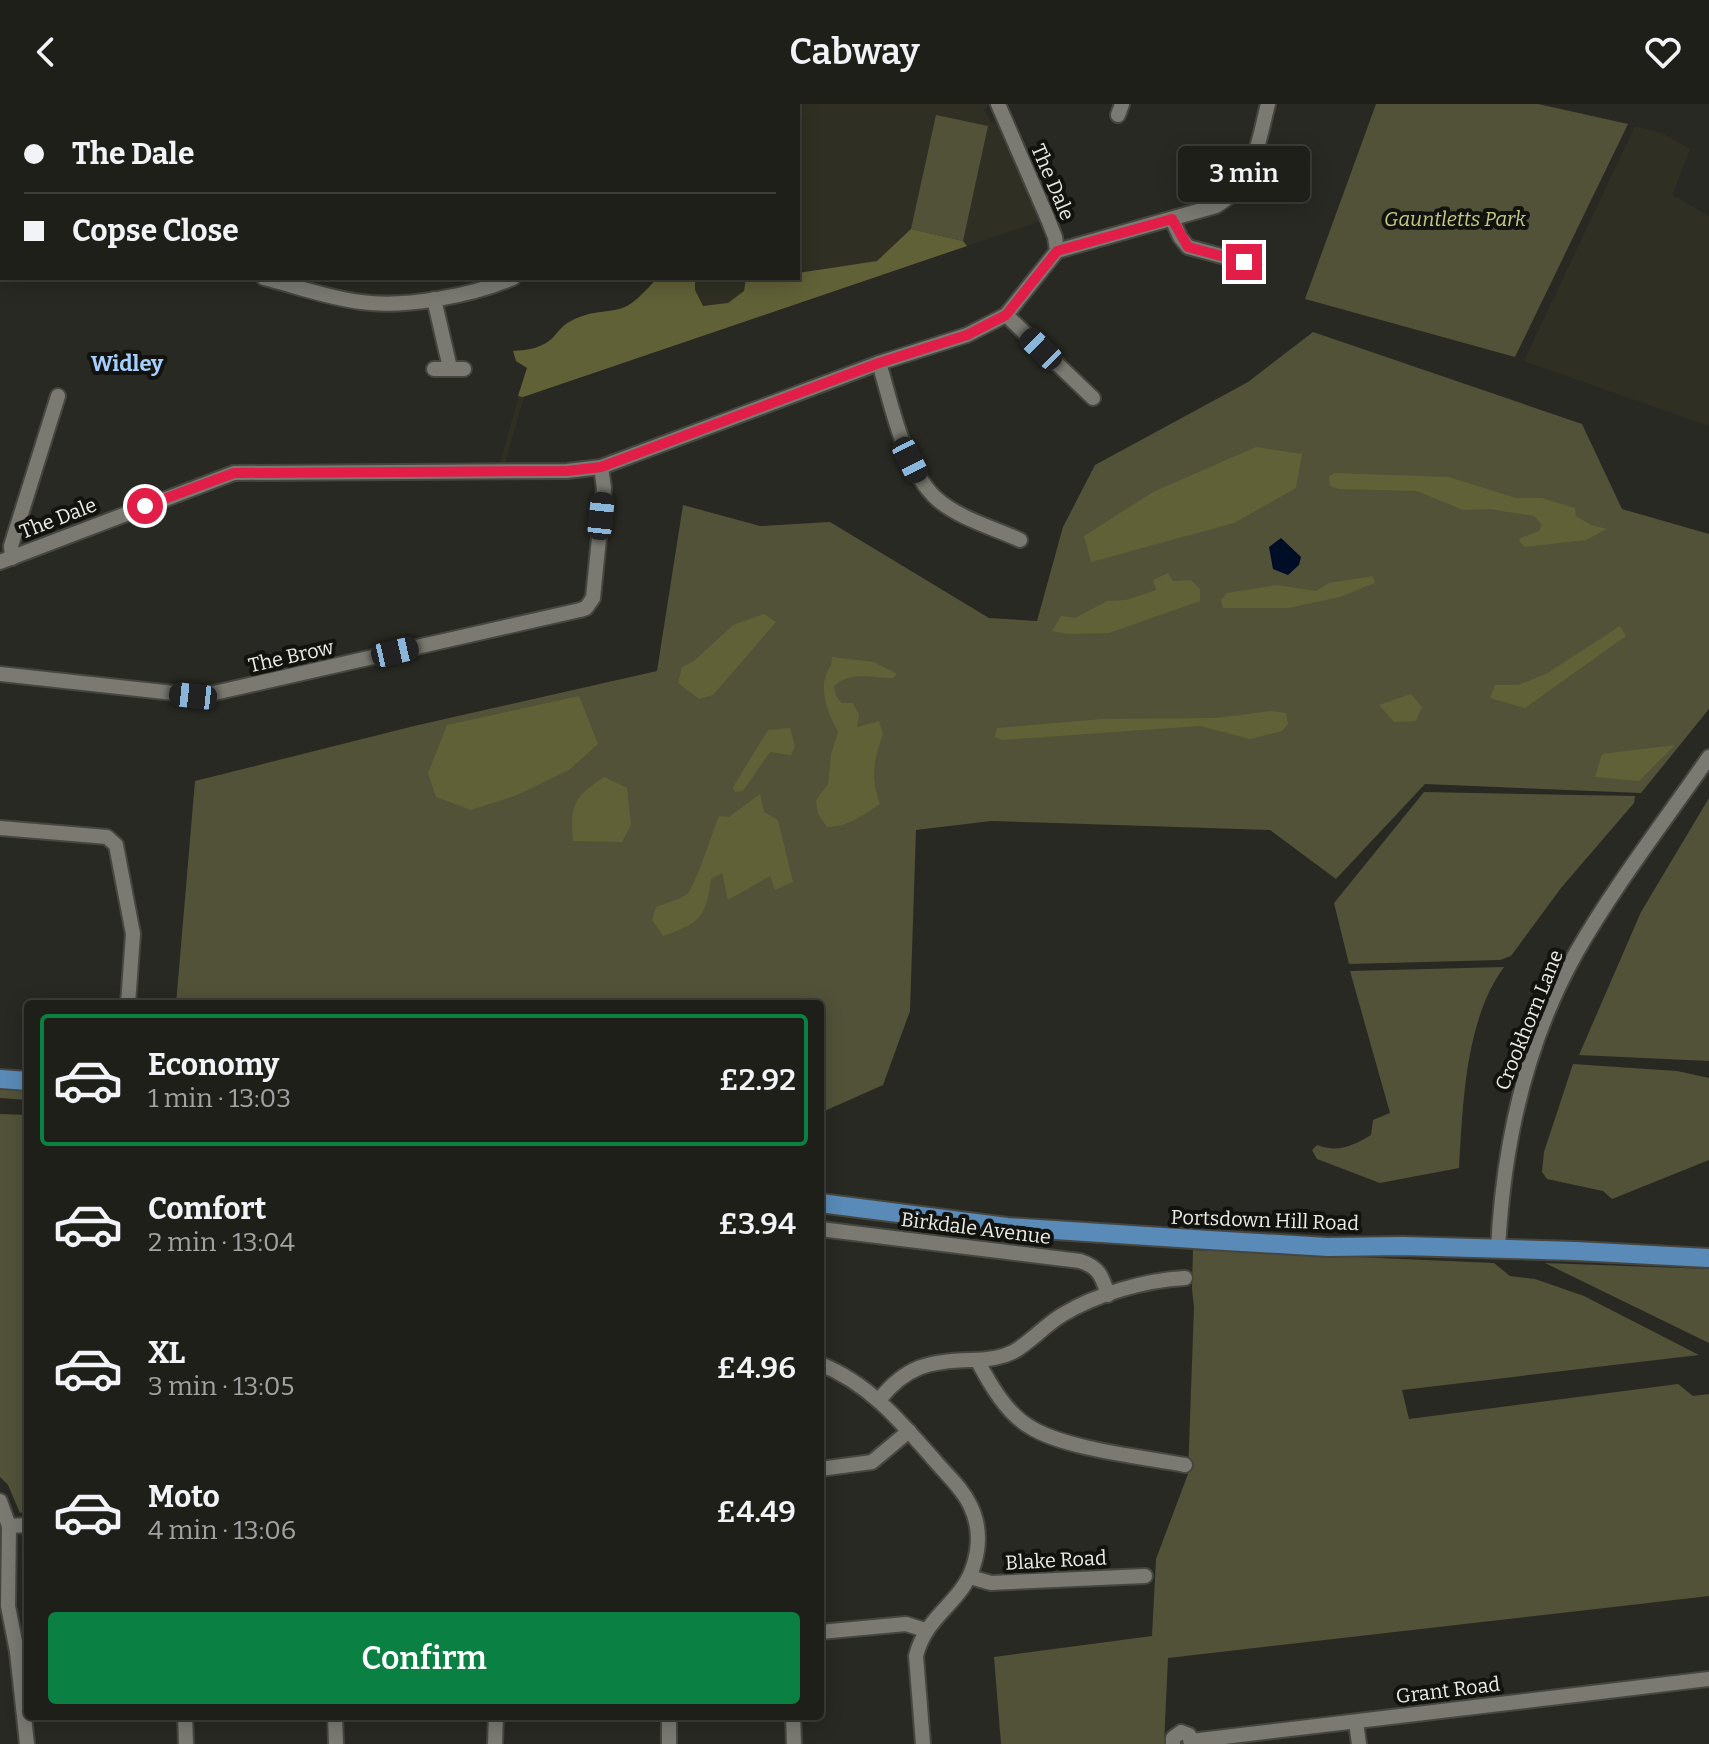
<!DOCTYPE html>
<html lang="en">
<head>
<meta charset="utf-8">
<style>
  :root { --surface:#1f1f1a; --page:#2c2c27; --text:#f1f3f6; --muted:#a1a2a2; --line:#3c3d39; --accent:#0b8043 }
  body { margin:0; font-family:Bitter,serif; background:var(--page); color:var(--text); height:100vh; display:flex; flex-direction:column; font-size:30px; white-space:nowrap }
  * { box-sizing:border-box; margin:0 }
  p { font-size:26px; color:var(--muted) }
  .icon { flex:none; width:44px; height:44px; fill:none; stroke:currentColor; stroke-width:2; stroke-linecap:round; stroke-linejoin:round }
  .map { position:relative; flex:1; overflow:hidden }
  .details { position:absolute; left:24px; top:896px; width:800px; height:720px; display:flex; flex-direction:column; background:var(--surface); border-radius:8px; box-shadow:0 4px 20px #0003,0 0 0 2px var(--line) }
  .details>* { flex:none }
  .banner { position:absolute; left:0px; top:0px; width:800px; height:176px; box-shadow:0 4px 20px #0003,0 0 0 2px var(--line); display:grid; align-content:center; height:176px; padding:0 24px; background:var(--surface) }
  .end { position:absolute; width:36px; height:36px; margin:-18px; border:10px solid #e11d48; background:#fff; box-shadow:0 0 0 4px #fff }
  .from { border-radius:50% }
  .bubble { position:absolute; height:56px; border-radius:8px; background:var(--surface); box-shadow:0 4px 20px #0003,0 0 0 2px var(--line); font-size:26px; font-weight:600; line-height:56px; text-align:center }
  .car { position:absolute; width:24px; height:48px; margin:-24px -12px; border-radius:10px; box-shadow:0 0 6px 2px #0007; background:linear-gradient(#222 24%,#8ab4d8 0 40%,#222 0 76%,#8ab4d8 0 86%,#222 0) }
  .banner b { display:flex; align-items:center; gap:28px; height:76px; font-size:30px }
  .banner b+b { border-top:2px solid var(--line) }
  .banner i { width:20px; height:20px; background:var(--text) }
  ul { padding:14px 0 0; list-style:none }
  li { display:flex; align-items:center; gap:24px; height:132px; margin:0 16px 12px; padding:0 8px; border:4px solid transparent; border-radius:8px }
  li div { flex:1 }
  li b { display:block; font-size:30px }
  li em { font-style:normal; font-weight:600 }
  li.active { border-color:var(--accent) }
  li>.icon { width:72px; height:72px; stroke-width:1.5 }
  .action { display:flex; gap:16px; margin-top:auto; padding:16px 24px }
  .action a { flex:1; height:92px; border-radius:8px; background:var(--accent); color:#fff; font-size:32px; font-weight:600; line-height:92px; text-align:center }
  header { display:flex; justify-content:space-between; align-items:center; height:104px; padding:0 24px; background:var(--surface); font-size:36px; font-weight:600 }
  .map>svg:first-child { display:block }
  .built { fill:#2f3023 }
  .green { fill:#515238 }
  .forest { fill:#606137 }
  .water { fill:#000d27 }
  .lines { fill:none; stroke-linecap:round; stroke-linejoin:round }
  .minor-casing { stroke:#464640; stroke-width:18 }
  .major-casing { stroke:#464640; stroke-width:22 }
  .minor { stroke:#7a7a73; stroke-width:14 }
  .major { stroke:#5a8ab8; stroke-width:18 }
  .route { stroke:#e11d48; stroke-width:10 }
  .labels { text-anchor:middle; stroke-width:8; stroke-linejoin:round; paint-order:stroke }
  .street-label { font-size:20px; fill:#eaebe6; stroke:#12120f }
  .park-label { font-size:20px; font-style:italic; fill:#c8ca83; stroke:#12120f }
  .neighbourhood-label { font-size:22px; font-weight:bold; fill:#a5cffe; stroke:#12120f }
</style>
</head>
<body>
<header><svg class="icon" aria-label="back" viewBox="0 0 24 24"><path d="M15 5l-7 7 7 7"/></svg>Cabway<svg class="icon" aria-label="heart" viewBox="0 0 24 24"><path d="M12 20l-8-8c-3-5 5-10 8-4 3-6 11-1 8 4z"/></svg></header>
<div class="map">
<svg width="1709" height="1640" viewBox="0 0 1709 1640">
  <rect width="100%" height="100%" fill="#292923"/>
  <g class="built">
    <path d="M738 0H987L989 1 984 6 991 18 999 21 1040 117 524 293 505 359H500L532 245 629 201 658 174H798V2H738Z"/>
    <path d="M1635 22 1662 29 1690 45 1672 91 1709 112V322L1524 257Z"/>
  </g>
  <g class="green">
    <path d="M1376 0H1538L1628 20 1515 253 1305 195Z"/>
    <path d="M936 11 988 22 963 137 911 125Z"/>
    <path d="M1313 228 1582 320 1622 405 1709 430V605L1641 689 1425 680 1336 775 1270 726 991 717 916 726 910 907 883 981 820 1009V900H228L215 897 214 900H176L195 677 414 622 657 567 683 401 760 422 830 418 989 514 1037 517 1063 423 1095 361 1248 278Z"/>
    <path d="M1424 688 1635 692 1634 699 1561 784 1511 852 1500 856 1349 860 1334 799Z"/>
    <path d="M1709 694V957L1579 951 1641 808Z"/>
    <path d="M1504 863C1465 916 1463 1000 1459 1064L1380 1079 1317 1055 1312 1046 1317 1041C1337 1049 1353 1042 1371 1031L1373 1016 1390 1009 1350 867Z"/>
    <path d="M1573 960 1677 967 1709 974V1056L1612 1095 1603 1087 1547 1075 1542 1068 1544 1048Z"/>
    <path d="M0 984 28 986V996L0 994Z"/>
    <path d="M0 1010 28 1011V1394L26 1407 20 1409 8 1381 0 1373Z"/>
    <path d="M1193 1146 1494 1159 1510 1172 1535 1175 1584 1192 1699 1251 1402 1286 1409 1315 1678 1280 1693 1292 1709 1290V1492L1168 1554 1164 1640H1001L994 1553 1152 1532 1156 1455 1188 1370 1194 1203 1192 1185Z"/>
    <path d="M1545 1159 1709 1165V1239Z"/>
  </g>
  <g class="forest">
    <path d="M911 125 963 137 967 142 523 293 518 292 527 264 516 257 513 247C526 246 538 245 549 237 557 231 559 223 571 217 590 207 602 209 619 205 634 202 647 184 658 174H695V186L703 202 728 199 744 187 746 174H798V169L877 157Z"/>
    <path d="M1256 343 1302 350 1296 384 1234 419 1091 458 1084 432 1153 388Z"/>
    <path d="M1334 369 1449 373 1516 394H1542L1575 404 1576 412 1591 421 1607 425 1586 436 1525 443 1519 437 1521 434 1539 427 1542 421 1534 412 1489 405 1463 406 1417 387 1339 385 1330 382 1329 373Z"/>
    <path d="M1168 469 1173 477 1191 476 1200 485V497L1109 529 1068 530 1052 527 1061 512 1075 514 1107 497 1126 496 1156 486 1153 476Z"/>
    <path d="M1373 472 1375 479 1340 493 1289 504H1223L1221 496 1227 489 1276 481 1316 487 1329 479Z"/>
    <path d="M764 510 776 518 713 591 699 595 678 579 682 563 694 557 733 521Z"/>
    <path d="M1620 522 1626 532 1525 604 1490 594 1495 581H1518L1546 570Z"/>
    <path d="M832 553 874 558 897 570 893 574C871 575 853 566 834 582L836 592 842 599H853L859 611 857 623 879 617 883 630C874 655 870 674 880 700 863 711 848 723 827 723L818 710 816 696 828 680 831 651 838 628C830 613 819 589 826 571 829 563 832 563 832 553Z"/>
    <path d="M1411 590 1422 603 1416 617 1394 618 1379 601Z"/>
    <path d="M579 592 598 640 569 666 515 692 471 706 436 693 428 669 447 621Z"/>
    <path d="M1271 607 1286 609 1288 620 1282 627 1250 635 1200 622 1002 636 995 633 997 624 1102 615 1216 614Z"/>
    <path d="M790 624 795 642 791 651 770 648 743 687 735 688 733 683 768 626Z"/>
    <path d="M1675 641 1639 677 1595 673 1602 650Z"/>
    <path d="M604 673 627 684 631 721 622 738 573 737C570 700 573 694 604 673Z"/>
    <path d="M760 690 764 708 778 716 793 778 775 786 770 772 728 796 722 769 711 775C706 815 699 819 663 832L652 816 656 803C665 799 679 796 687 790 695 784 713 726 719 712L729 713Z"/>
  </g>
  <path class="water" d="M1281 434 1301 453 1299 461 1288 471 1273 465 1269 443Z"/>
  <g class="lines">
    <defs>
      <g id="minor">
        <path d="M468 0V2"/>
        <path d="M317 2V0"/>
        <path d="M643 2 644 0"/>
        <path d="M1118 11 1122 0"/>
        <path d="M1172 115 1180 133 1188 143 1244 158"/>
        <path d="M1057 147 1216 102C1255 78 1257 42 1268 0"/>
        <path d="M0 166 2 165"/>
        <path d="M264 174C296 182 328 194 361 198 405 204 471 192 513 174"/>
        <path d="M434 195 450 264"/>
        <path d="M1006 211 1093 294"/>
        <path d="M879 259C892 301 903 364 937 395 958 414 994 424 1020 436"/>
        <path d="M434 265H464"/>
        <path d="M12 454 11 442 58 292"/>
        <path d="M0 458 234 369 567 367 601 363 879 259 967 231 1006 211 1057 147 1055 133 1047 113 998 0"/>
        <path d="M0 570 201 592 580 506 586 504 593 494 604 384 601 363"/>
        <path d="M0 724 107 733 116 741 133 830 128 900"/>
        <path d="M820 1125 1080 1157C1099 1163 1102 1172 1108 1191"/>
        <path d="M1498 1146C1503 1042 1525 940 1576 849 1615 781 1664 718 1709 653"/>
        <path d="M977 1256C990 1280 1006 1309 1030 1323 1065 1345 1143 1353 1185 1361"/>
        <path d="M820 1260C869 1279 902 1319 936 1358 947 1371 962 1384 970 1401 979 1419 980 1440 974 1460 963 1499 926 1510 916 1552L923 1640"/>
        <path d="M879 1296C906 1262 929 1257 971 1256 984 1256 1001 1254 1013 1248 1031 1238 1045 1221 1062 1211 1096 1190 1146 1176 1185 1174"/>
        <path d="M820 1365 872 1358 909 1327"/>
        <path d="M0 1397 9 1422 8 1502 17 1548 27 1640"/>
        <path d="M9 1422 28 1421"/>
        <path d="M970 1473 991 1479 1145 1472"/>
        <path d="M820 1528 906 1520 925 1526"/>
        <path d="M185 1612 186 1640"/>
        <path d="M335 1612 336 1640"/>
        <path d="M793 1612 794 1640"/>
        <path d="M1356 1618 1359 1640"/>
        <path d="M1191 1637 1709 1575"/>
        <path d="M495 1640 496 1612"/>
        <path d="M669 1640V1612"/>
        <path d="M1173 1640V1634L1181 1628 1189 1631 1191 1640"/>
      </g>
      <g id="major">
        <path d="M0 975 28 977"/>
        <path d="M820 1099 1007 1123 1209 1136 1328 1143 1403 1142 1576 1147 1709 1154"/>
      </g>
    </defs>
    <use href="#minor" class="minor-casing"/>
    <use href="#major" class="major-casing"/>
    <use href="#minor" class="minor"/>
    <use href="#major" class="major"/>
  </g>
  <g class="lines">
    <path class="route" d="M145 402 234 369 567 367 601 363 879 259 967 231 1006 211 1057 147 1172 115 1188 143 1244 158"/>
  </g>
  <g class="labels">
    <g class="street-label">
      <text transform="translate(1053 78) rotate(67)" y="7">The Dale</text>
      <text transform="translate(58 414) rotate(-21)" y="7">The Dale</text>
      <text transform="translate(291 552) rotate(-13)" y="7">The Brow</text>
      <text transform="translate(1529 916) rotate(-68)" y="7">Crookhorn Lane</text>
      <text transform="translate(1265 1116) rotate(2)" y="7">Portsdown Hill Road</text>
      <text transform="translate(976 1124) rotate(7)" y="7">Birkdale Avenue</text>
      <text transform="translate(1056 1456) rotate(-3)" y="7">Blake Road</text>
      <text transform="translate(1448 1586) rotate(-7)" y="7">Grant Road</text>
    </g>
    <g class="park-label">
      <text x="1455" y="122">Gauntletts Park</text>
    </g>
    <g class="neighbourhood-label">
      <text x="127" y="267">Widley</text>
    </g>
  </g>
</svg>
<i class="end from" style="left:145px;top:402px"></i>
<i class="end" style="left:1244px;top:158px"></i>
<div class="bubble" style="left:1178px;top:42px;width:132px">3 min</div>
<i class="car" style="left:1041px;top:245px;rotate:314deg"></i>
<i class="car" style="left:910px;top:356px;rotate:153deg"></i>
<i class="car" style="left:601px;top:412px;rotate:6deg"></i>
<i class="car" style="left:395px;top:548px;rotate:77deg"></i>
<i class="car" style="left:193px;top:592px;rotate:276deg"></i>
<div class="banner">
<b><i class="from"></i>The Dale</b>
<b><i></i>Copse Close</b>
</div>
<section class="details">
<ul>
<li class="active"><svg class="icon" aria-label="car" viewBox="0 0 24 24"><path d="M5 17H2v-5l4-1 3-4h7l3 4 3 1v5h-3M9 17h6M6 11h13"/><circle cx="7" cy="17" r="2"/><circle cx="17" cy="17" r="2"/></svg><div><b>Economy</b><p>1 min · 13:03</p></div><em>£2.92</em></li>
<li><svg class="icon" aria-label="car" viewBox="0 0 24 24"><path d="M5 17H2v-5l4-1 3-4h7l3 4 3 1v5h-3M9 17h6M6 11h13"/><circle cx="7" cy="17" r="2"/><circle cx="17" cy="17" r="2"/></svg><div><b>Comfort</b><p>2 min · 13:04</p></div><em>£3.94</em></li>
<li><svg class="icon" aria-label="car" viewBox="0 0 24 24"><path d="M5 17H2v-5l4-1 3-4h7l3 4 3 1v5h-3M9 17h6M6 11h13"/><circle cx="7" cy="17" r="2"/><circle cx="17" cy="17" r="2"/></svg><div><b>XL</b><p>3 min · 13:05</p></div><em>£4.96</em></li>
<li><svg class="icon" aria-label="car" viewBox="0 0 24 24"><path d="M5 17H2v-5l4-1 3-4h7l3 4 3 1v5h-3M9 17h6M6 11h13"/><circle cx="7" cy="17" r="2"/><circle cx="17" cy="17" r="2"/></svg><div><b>Moto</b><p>4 min · 13:06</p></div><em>£4.49</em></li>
</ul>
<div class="action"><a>Confirm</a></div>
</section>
</div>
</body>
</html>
